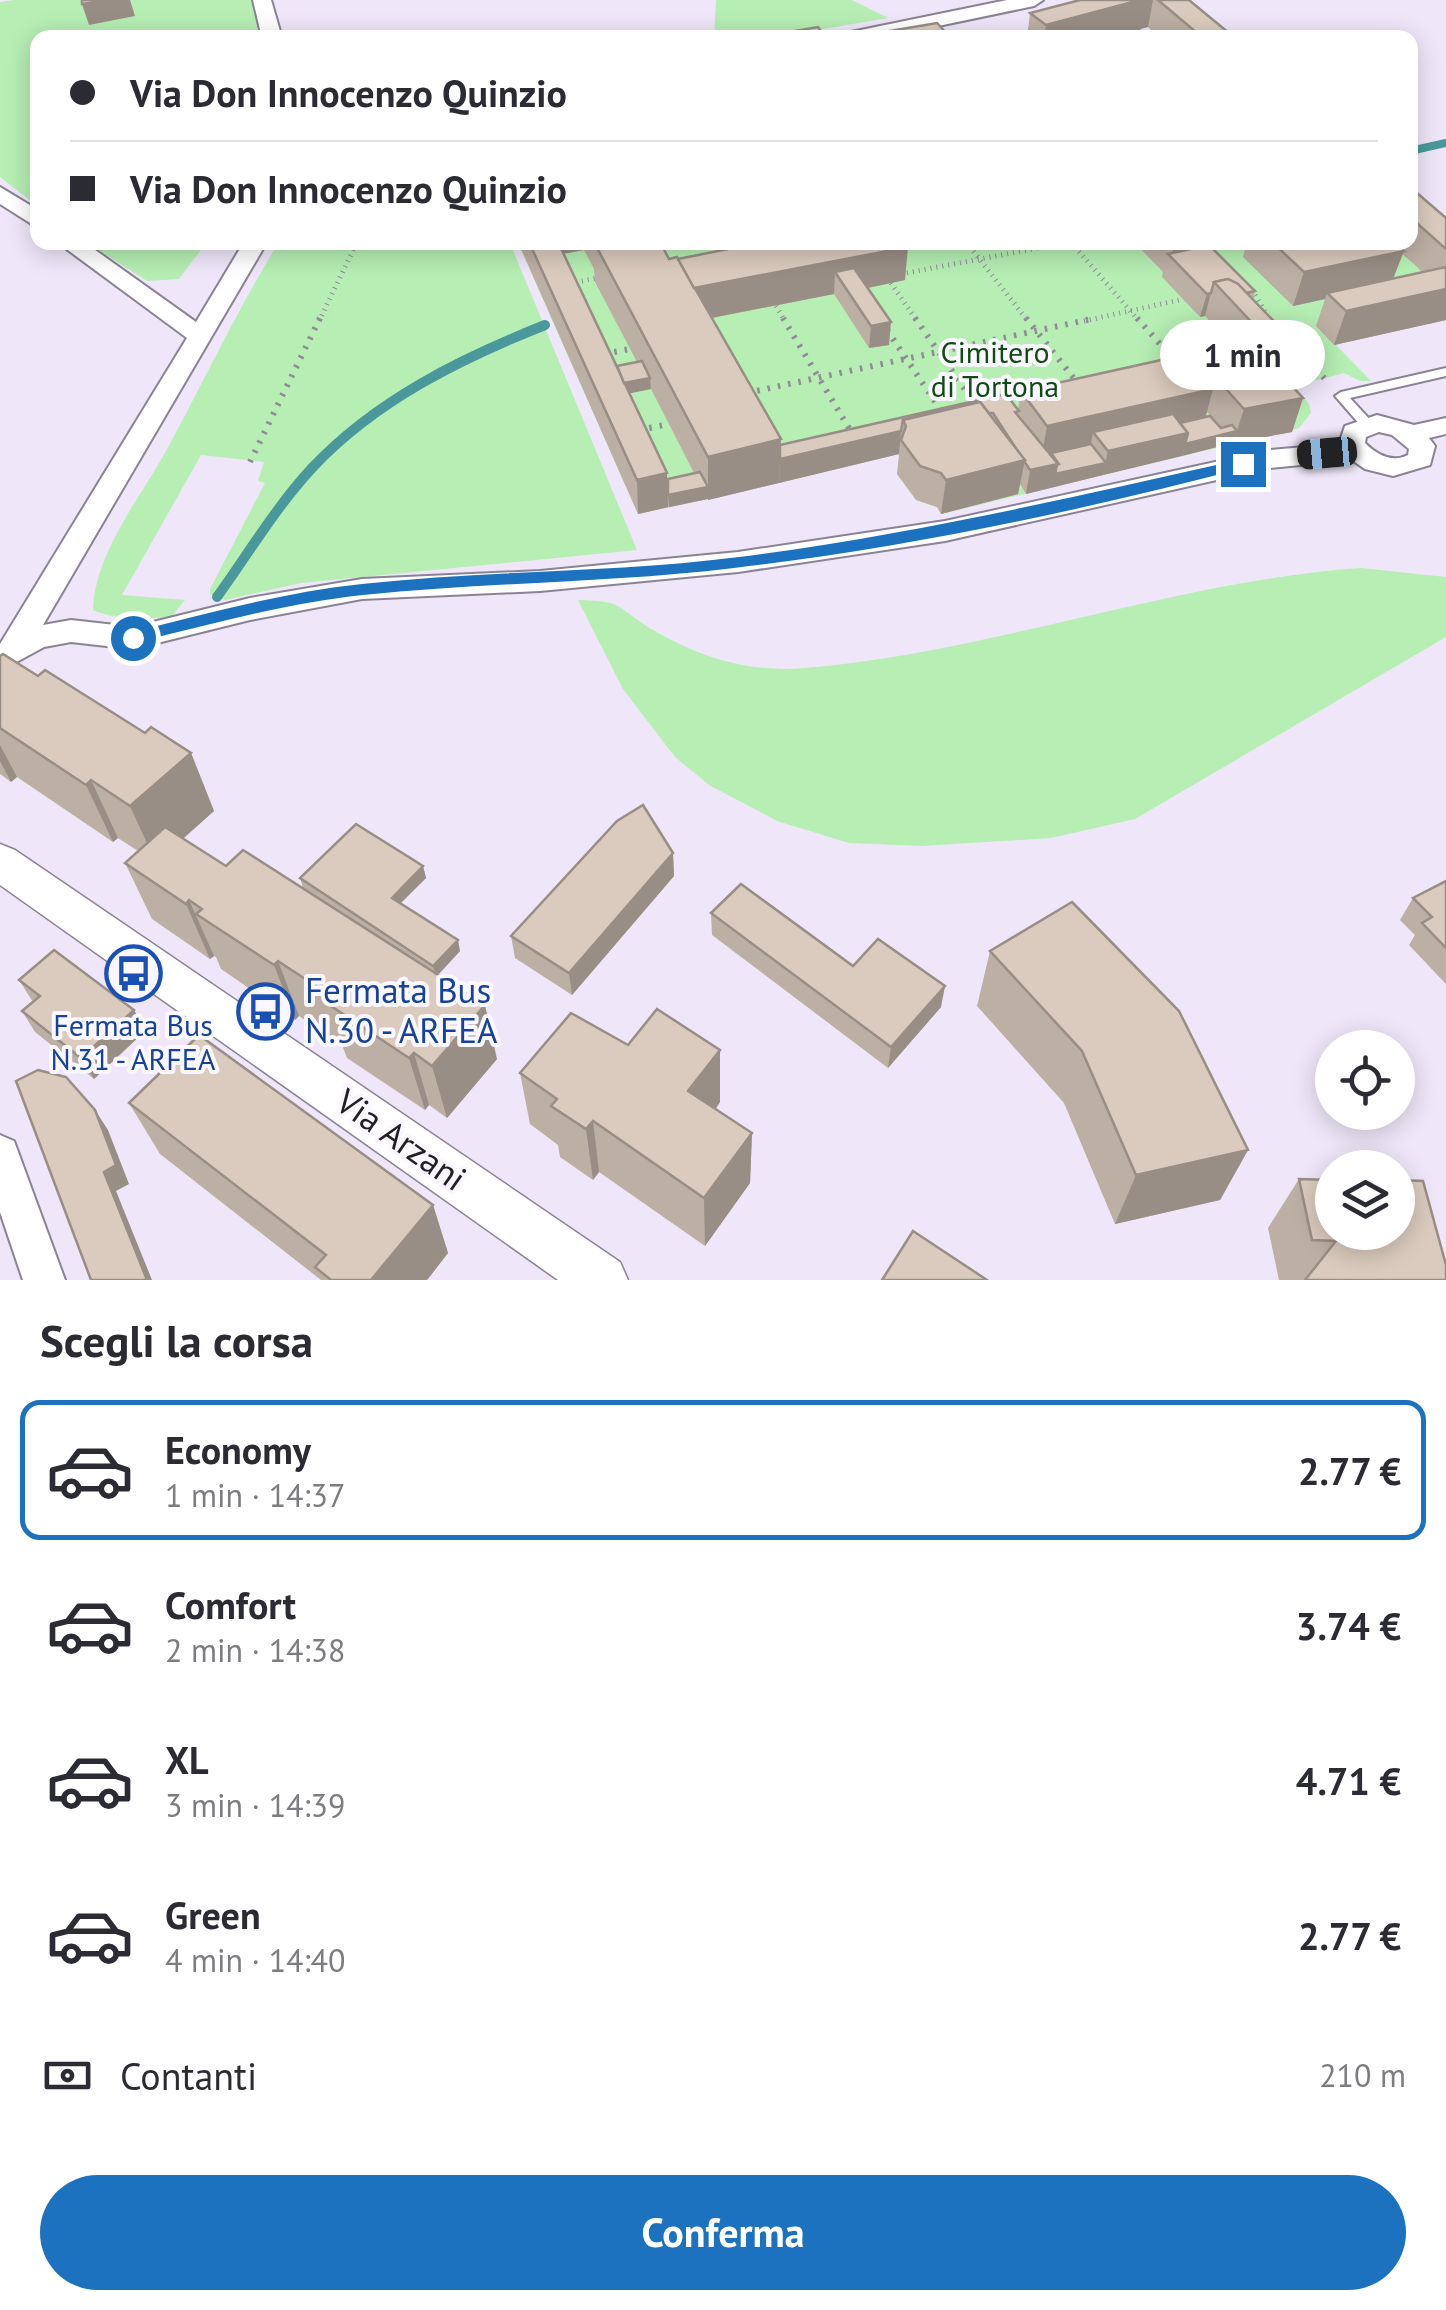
<!DOCTYPE html>
<html lang="it">
<head>
<meta charset="utf-8">
<style>
  :root { --surface:#fff; --page:#f7f7f7; --text:#2b2b33; --muted:#7c7c81; --line:#e1e1e2; --accent:#1d72c0 }
  body { margin:0; font-family:"PT Sans",sans-serif; background:var(--page); color:var(--text); height:100vh; display:flex; flex-direction:column; font-size:38px; white-space:nowrap }
  * { box-sizing:border-box; margin:0 }
  p { font-size:32px; color:var(--muted) }
  .icon { flex:none; width:55px; height:55px; fill:none; stroke:currentColor; stroke-width:2; stroke-linecap:round; stroke-linejoin:round }
  .map { position:relative; height:1280px; overflow:hidden }
  .drawer { display:flex; flex-direction:column; background:var(--surface); flex:1 }
  .drawer>* { flex:none }
  .hud { position:absolute; left:30px; top:30px; width:1388px; height:220px; border-radius:20px; box-shadow:0 5px 25px #0003; display:grid; align-content:center; height:220px; padding:0 40px; background:var(--surface) }
  .tools { position:absolute; left:1315px; top:1030px; display:grid; gap:20px }
  .tools a { display:grid; place-items:center; width:100px; height:100px; border-radius:50%; background:var(--surface); box-shadow:0 5px 25px #0003; font-size:50px }
  .end { position:absolute; width:45px; height:45px; margin:-22px; border:12px solid #1d72c0; background:#fff; box-shadow:0 0 0 5px #fff }
  .from { border-radius:50% }
  .bubble { position:absolute; height:70px; border-radius:35px; background:var(--surface); box-shadow:0 5px 25px #0003; font-size:32px; font-weight:800; line-height:70px; text-align:center }
  .car { position:absolute; width:30px; height:60px; margin:-30px -15px; border-radius:12px; box-shadow:0 0 8px 2px #0007; background:linear-gradient(#222 24%,#8ab4d8 0 40%,#222 0 76%,#8ab4d8 0 86%,#222 0) }
  .hud b { display:flex; align-items:center; gap:35px; height:95px; font-size:38px }
  .hud b+b { border-top:2px solid var(--line) }
  .hud i { width:25px; height:25px; background:var(--text) }
  ul { padding:0; list-style:none }
  li { display:flex; align-items:center; gap:30px; height:140px; margin:0 20px 15px; padding:0 20px; border:5px solid transparent; border-radius:20px }
  li div { flex:1 }
  li b { display:block; font-size:38px }
  li em { font-style:normal; font-weight:800 }
  li.on { border-color:var(--accent) }
  li>.icon { width:90px; height:90px; stroke-width:1.5 }
  h2 { padding:0 40px; font-size:45px; line-height:120px }
  .pay { display:flex; align-items:center; gap:25px; height:110px; padding:0 40px; font-size:38px }
  .pay p { margin-inline-start:auto }
  .button { display:flex; gap:20px; margin-top:auto; padding:20px 40px }
  .button a { flex:1; height:115px; border-radius:60px; background:var(--accent); color:#fff; font-size:40px; font-weight:800; line-height:115px; text-align:center }
  .map>svg:first-child { display:block }
  .green { fill:#b6eeb3 }
  .lines { fill:none; stroke-linecap:round; stroke-linejoin:round }
  .stream-far1 { stroke:#4a989b; stroke-width:8 }
  .stream { stroke:#4a989b; stroke-width:10 }
  .service-casing { stroke:#898393; stroke-width:4 }
  .minor-casing { stroke:#898393; stroke-width:4 }
  .tertiary-casing { stroke:#898393; stroke-width:3 }
  .path-far1 { stroke:#918b98; stroke-width:5; stroke-dasharray:1 5; stroke-linecap:butt }
  .path { stroke:#918b98; stroke-width:6; stroke-dasharray:2.5 8; stroke-linecap:butt }
  .service { fill:#fff; fill-rule:evenodd }
  .minor { fill:#fff; fill-rule:evenodd }
  .tertiary { fill:#fff; fill-rule:evenodd }
  .wall { fill:#bcafa3; fill-rule:evenodd }
  .shaded-wall { fill:#998e85 }
  .building { fill:#dbcbbe; stroke:#998e85; stroke-width:2.5 }
  .route { fill:#1d72c0 }
  .labels { text-anchor:middle; stroke-width:8; stroke-linejoin:round; paint-order:stroke }
  .park-label { font-size:30px; fill:#0f4b12; stroke:#faf7fe }
  .transit-label { font-size:30px; fill:#164399; stroke:#faf7fe }
  .near-transit-label { font-size:35px; fill:#164399; stroke:#faf7fe; text-anchor:start }
  .near-street-label { font-size:35px; fill:#211e24; stroke:#faf7fe }
</style>
</head>
<body>
<div class="map">
<svg width="1446" height="1280" viewBox="0 0 1446 1280">
  <rect width="100%" height="100%" fill="#efe7f9"/>
  <g class="green">
    <path d="M14 0H252L263 37 38 38 37 206 0 177V2Z"/>
    <path d="M716 0H852L888 18 776 37 714 38Z"/>
    <path d="M279 242 510 243 637 550 301 583 225 600 210 594V589L265 483 258 481 264 462 201 455 122 595 185 600 172 616C145 620 119 621 93 610 95 553 139 500 166 451 204 381 237 310 279 242Z"/>
    <path d="M1410 242 1446 320 1335 344 1371 381H1360L1344 373 1295 386 1309 404 1311 413 1299 428 941 514 937 507 916 500 897 474 903 460 899 454 638 514 518 243Z"/>
    <path d="M88 243 206 242V243L179 279 147 281Z"/>
    <path d="M1361 568 1446 577V637L1135 819 1051 838 922 846 849 843 777 821 709 785 675 757 623 689 578 600C626 601 615 607 653 630 701 658 750 673 805 668 994 652 1173 581 1361 568Z"/>
  </g>
  <g class="lines">
    <path class="stream-far1" d="M1410 151 1446 143"/>
    <path class="stream" d="M217 597C248 554 276 507 312 468 376 400 460 359 545 325"/>
    <defs>
      <path id="service" d="M1446 368V376L1350 398 1374 424 1367 428 1362 427 1335 396 1341 392Z"/>
      <g id="minor">
        <path d="M253 0H271L282 38H262Z"/>
        <path d="M1007 0H1043L1034 6 881 38H842L851 32Z"/>
        <path d="M0 187 38 210V228L0 204Z"/>
        <path d="M57 242H84L196 322 244 242H267L43 625 71 620 133 627 250 598 362 579 540 571 738 552 945 521 1270 450 1339 444 1345 426 1377 415 1414 425 1446 418V434L1429 438 1435 446 1430 465 1393 476 1365 469 1352 460 1270 468 945 541 738 572 540 591 362 599 250 620 133 649 71 642 44 647 0 671V644L187 338ZM1379 432 1392 435 1409 449 1408 455C1392 463 1377 455 1365 443L1366 437Z"/>
        <path d="M0 1135 14 1141 65 1280H23L0 1212Z"/>
      </g>
      <path id="tertiary" d="M0 844 15 850 620 1262 628 1280H558L0 885Z"/>
    </defs>
    <use href="#service" class="service-casing"/>
    <use href="#minor" class="minor-casing"/>
    <use href="#tertiary" class="tertiary-casing"/>
    <g class="path-far1">
      <path d="M966 242 1028 321"/>
      <path d="M1075 247 1139 321"/>
      <path d="M901 274 1059 244"/>
      <path d="M570 283 598 278"/>
      <path d="M891 283 917 321"/>
      <path d="M1252 290 1266 313"/>
      <path d="M776 306 785 321"/>
      <path d="M319 321 357 242"/>
      <path d="M1084 321 1184 299"/>
    </g>
    <g class="path">
      <path d="M783 318 853 435"/>
      <path d="M915 318 978 408"/>
      <path d="M1026 318 1080 386"/>
      <path d="M1137 318 1175 361"/>
      <path d="M887 330 944 415"/>
      <path d="M1287 338 1326 380"/>
      <path d="M604 354 630 349"/>
      <path d="M747 393 1096 318"/>
      <path d="M639 430 669 424"/>
      <path d="M250 462 320 318"/>
    </g>
    <use href="#service" class="service"/>
    <use href="#minor" class="minor"/>
    <use href="#tertiary" class="tertiary"/>
  </g>
  <g class="wall">
    <path d="M1080 0H1189L1228 38H1160L1148 27 1138 29 1148 38H1027L1030 13Z"/>
    <path d="M1410 187 1446 218V320L1334 345 1316 326 1325 299 1293 306 1243 257 1247 242H1410ZM1402 254 1414 264 1422 272 1393 279Z"/>
    <path d="M518 242H660L669 259H678L763 242 905 280 868 288 889 345 869 348 834 294 712 318 780 445 1006 394 1018 409 1021 391 1187 359 1192 340 1222 334 1205 316 1200 317 1162 277 1163 272 1134 242H1196L1194 249 1255 291 1253 299 1294 388 1303 398 1292 432 1233 443 1026 494 1020 484 1018 494 941 514 937 507 916 500 897 474 899 454 708 500V499L638 514ZM584 250 594 269 595 282 637 362 617 366 563 254ZM651 389 694 473 668 479 630 393ZM1207 412 1218 425 1205 418Z"/>
    <path d="M0 656 145 733 191 753 214 811 183 838 226 866 303 888 300 878 423 866 426 878 400 903 460 951 438 975 497 1059 447 1118 429 1105 425 1110 347 1058 342 1045 299 1016 295 1020 221 969 216 957 214 956 210 959 152 919 125 863 138 851 118 838 113 842 17 777 11 782 0 774Z"/>
    <path d="M673 853 674 876 572 995 515 958 511 936Z"/>
    <path d="M1446 881V984L1409 945 1415 935 1400 920 1413 898Z"/>
    <path d="M711 913 853 966 941 1007 888 1068 712 935Z"/>
    <path d="M990 951 1248 1150 1220 1200 1115 1224 1064 1103 977 1006Z"/>
    <path d="M19 980 134 1010 145 1031 94 1079 35 1032 22 1011 33 1002Z"/>
    <path d="M520 1073 720 1102 716 1109 752 1133 750 1183 705 1246 599 1172 593 1180 560 1157 558 1145 530 1124Z"/>
    <path d="M129 1103 433 1205 448 1253 427 1280H321L160 1154Z"/>
    <path d="M1299 1179 1446 1280H1279L1268 1228Z"/>
  </g>
  <g class="shaded-wall">
    <path d="M109 0H130L135 16 89 25 82 4Z"/>
    <path d="M1140 0H1153L1148 27 1108 38 1097 36V38H1044L1046 25Z"/>
    <path d="M1229 33 1228 38H1206Z"/>
    <path d="M550 242H583L584 250 551 256Z"/>
    <path d="M1065 242H1093L1063 249Z"/>
    <path d="M1196 242 1188 271 1171 258 1175 243Z"/>
    <path d="M908 247 905 280 848 292 835 272 834 294 690 322 689 289Z"/>
    <path d="M1404 251 1391 284 1327 293 1325 299 1293 306 1304 272Z"/>
    <path d="M1446 289V320L1334 345 1346 311Z"/>
    <path d="M1211 293 1205 316 1200 317 1207 294Z"/>
    <path d="M891 322 889 345 869 348 871 326Z"/>
    <path d="M1293 341 1283 375 1265 347Z"/>
    <path d="M650 378 651 389 617 396 616 384Z"/>
    <path d="M1296 380 1289 400 1303 398 1292 432 1233 443 1244 409 1288 382Z"/>
    <path d="M1213 389 1204 423 1093 432 1090 449 1051 453 1050 458 1041 460 1047 426Z"/>
    <path d="M901 431 899 454 779 483 780 460Z"/>
    <path d="M1237 431 1233 443 1182 456 1185 444Z"/>
    <path d="M1188 433 1182 456 1103 475 1108 451Z"/>
    <path d="M781 439 779 483 708 500V457Z"/>
    <path d="M1025 460 1018 494 941 514 946 480Z"/>
    <path d="M1106 463 1103 475 1026 494 1030 470 1058 464Z"/>
    <path d="M667 473 668 507 638 514 637 480Z"/>
    <path d="M708 487V499L669 507 668 495Z"/>
    <path d="M0 745 17 777 11 782 0 761Z"/>
    <path d="M191 753 214 811 156 863 130 806Z"/>
    <path d="M91 780 118 838 113 842 86 785Z"/>
    <path d="M673 853 674 876 572 995 569 973Z"/>
    <path d="M423 866 426 878 395 909 392 898Z"/>
    <path d="M189 900 214 956 210 959 186 904Z"/>
    <path d="M458 940 460 951 436 977 433 966Z"/>
    <path d="M278 961 299 1016 295 1020 274 965Z"/>
    <path d="M945 986 941 1007 888 1068 891 1047Z"/>
    <path d="M485 1005 497 1059 447 1118 432 1066Z"/>
    <path d="M134 1010 145 1031 94 1079 81 1058Z"/>
    <path d="M720 1050V1102L690 1143 688 1091Z"/>
    <path d="M414 1053 429 1105 425 1110 409 1058Z"/>
    <path d="M95 1110 108 1130 129 1184 116 1191 152 1280H147L104 1172Z"/>
    <path d="M593 1121 599 1172 593 1180 586 1129Z"/>
    <path d="M752 1133 750 1183 705 1246 704 1198Z"/>
    <path d="M1248 1150 1220 1200 1115 1224 1136 1175Z"/>
    <path d="M433 1205 448 1253 427 1280H371Z"/>
  </g>
  <g class="building">
    <path d="M82 0H109L82 4Z"/>
    <path d="M1080 0H1140L1046 25 1030 13Z"/>
    <path d="M1158 0H1189L1229 33 1203 38Z"/>
    <path d="M937 23 951 38H848Z"/>
    <path d="M818 27 826 38H753Z"/>
    <path d="M1138 29 1148 38H1099L1097 36Z"/>
    <path d="M1410 187 1446 218V249L1410 217Z"/>
    <path d="M529 242H558L667 473 637 480Z"/>
    <path d="M594 242H660L669 259 677 257 781 439 708 457Z"/>
    <path d="M763 242H904L908 247 694 288 678 259Z"/>
    <path d="M1272 242H1394L1404 251 1304 272Z"/>
    <path d="M1209 245 1255 291 1246 293 1238 284 1228 279 1214 282 1211 293 1207 294 1168 254Z"/>
    <path d="M1446 267V289L1346 311 1327 293Z"/>
    <path d="M854 268 891 322 871 326 835 272Z"/>
    <path d="M1228 279 1238 284 1293 341 1265 347 1296 380 1288 382 1303 398 1244 409 1199 359 1208 357 1192 340 1256 327 1214 282Z"/>
    <path d="M1184 355 1213 389 1047 426 1021 391Z"/>
    <path d="M642 361 650 378 624 383 617 366Z"/>
    <path d="M1006 394 1019 411 1015 412 1058 464 1030 470 993 413H989L980 402 903 420 901 431 780 459V445Z"/>
    <path d="M980 402 1025 460 946 480 941 473 920 466 901 440 906 426 903 420Z"/>
    <path d="M1173 414 1188 433 1108 451 1093 432Z"/>
    <path d="M1210 416 1221 428 1232 425 1237 431 1185 444 1188 433 1180 423Z"/>
    <path d="M1091 444 1106 463 1055 474 1057 465 1059 464 1051 453Z"/>
    <path d="M700 472 708 487 668 495V479Z"/>
    <path d="M3 654 38 676 45 670 145 733 151 727 191 753 130 806 91 780 86 785 0 728V656Z"/>
    <path d="M643 805 673 853 569 973 511 936 617 821Z"/>
    <path d="M356 824 423 866 392 898 458 940 433 966 300 878Z"/>
    <path d="M165 827 226 866 243 850 485 1005 432 1066 414 1053 409 1058 328 1004 334 998 278 961 274 965 196 914 202 909 189 900 186 904 125 863Z"/>
    <path d="M1446 881V948L1422 923 1432 917 1413 898Z"/>
    <path d="M741 884 853 966 878 939 945 986 891 1047 711 913Z"/>
    <path d="M1072 902 1179 1011 1248 1150 1136 1175 1082 1051 990 951Z"/>
    <path d="M54 950 134 1010 81 1058 22 1011 40 996 19 980Z"/>
    <path d="M657 1009 720 1050 688 1091 752 1133 704 1198 593 1121 586 1129 551 1106 557 1099 520 1073 571 1013 628 1045Z"/>
    <path d="M199 1035 433 1205 371 1280H331L315 1267 326 1255 129 1103Z"/>
    <path d="M38 1070 66 1077 95 1110 116 1165 104 1172 147 1280H91L16 1081Z"/>
    <path d="M1299 1179 1332 1180V1232H1398V1180L1423 1181 1446 1265V1280H1305L1336 1241 1312 1240Z"/>
    <path d="M913 1231 987 1280H882Z"/>
  </g>
  <path class="route" d="M1243 459 1248 460V467C1080 511 907 548 734 568 611 583 487 582 363 595 286 603 209 625 133 643L125 638 133 632C209 613 285 592 362 584 488 570 614 573 739 557 910 535 1075 497 1243 459Z"/>
  <defs>
    <symbol id="bus-ring" viewBox="-11 -11 22 22"><circle r="9.5" fill="#faf7fe" stroke="#1a4fb4" stroke-width="1.5"/><path d="M-5-6H5V4H4V6H2V4H-2V6H-4V4H-5ZM-3.5-4V0h7V-4ZM-3.5 1.2v1.5H-2V1.2ZM2 1.2v1.5H3.5V1.2Z" fill="#1a4fb4"/></symbol>
  </defs>
  <g fill-rule="evenodd">
    <use href="#bus-ring" x="102" y="942" width="63" height="63"/>
    <use href="#bus-ring" x="234" y="980" width="63" height="63"/>
  </g>
  <g class="labels">
    <g class="park-label">
      <text x="995" y="363">Cimitero<tspan x="995" dy="34">di Tortona</tspan></text>
    </g>
    <g class="transit-label">
      <text x="133" y="1036">Fermata Bus<tspan x="133" dy="34">N.31 - ARFEA</tspan></text>
    </g>
    <g class="near-transit-label">
      <text x="305" y="1003">Fermata Bus<tspan x="305" dy="40">N.30 - ARFEA</tspan></text>
    </g>
    <g class="near-street-label">
      <text transform="translate(401 1140) rotate(35)" y="12">Via Arzani</text>
    </g>
  </g>
</svg>
<div class="tools">
<a><svg class="icon" aria-label="locate" viewBox="0 0 24 24"><circle cx="12" cy="12" r="6"/><path d="M12 2v4M12 18v4M2 12h4M18 12h4"/></svg></a>
<a><svg class="icon" aria-label="layers" viewBox="0 0 24 24"><path d="M12 4l9 5-9 5-9-5zM3 14l9 5 9-5"/></svg></a>
</div>
<i class="end from" style="left:133px;top:638px"></i>
<i class="end" style="left:1243px;top:464px"></i>
<div class="bubble" style="left:1160px;top:320px;width:165px">1 min</div>
<i class="car" style="left:1327px;top:453px;rotate:265deg"></i>
<div class="hud">
<b><i class="from"></i>Via Don Innocenzo Quinzio</b>
<b><i></i>Via Don Innocenzo Quinzio</b>
</div>
</div>
<section class="drawer">
<h2>Scegli la corsa</h2>
<ul>
<li class="on"><svg class="icon" aria-label="car" viewBox="0 0 24 24"><path d="M5 17H2v-5l4-1 3-4h7l3 4 3 1v5h-3M9 17h6M6 11h13"/><circle cx="7" cy="17" r="2"/><circle cx="17" cy="17" r="2"/></svg><div><b>Economy</b><p>1 min · 14:37</p></div><em>2.77 €</em></li>
<li><svg class="icon" aria-label="car" viewBox="0 0 24 24"><path d="M5 17H2v-5l4-1 3-4h7l3 4 3 1v5h-3M9 17h6M6 11h13"/><circle cx="7" cy="17" r="2"/><circle cx="17" cy="17" r="2"/></svg><div><b>Comfort</b><p>2 min · 14:38</p></div><em>3.74 €</em></li>
<li><svg class="icon" aria-label="car" viewBox="0 0 24 24"><path d="M5 17H2v-5l4-1 3-4h7l3 4 3 1v5h-3M9 17h6M6 11h13"/><circle cx="7" cy="17" r="2"/><circle cx="17" cy="17" r="2"/></svg><div><b>XL</b><p>3 min · 14:39</p></div><em>4.71 €</em></li>
<li><svg class="icon" aria-label="car" viewBox="0 0 24 24"><path d="M5 17H2v-5l4-1 3-4h7l3 4 3 1v5h-3M9 17h6M6 11h13"/><circle cx="7" cy="17" r="2"/><circle cx="17" cy="17" r="2"/></svg><div><b>Green</b><p>4 min · 14:40</p></div><em>2.77 €</em></li>
</ul>
<div class="pay"><svg class="icon" aria-label="cash" viewBox="0 0 24 24"><path d="M3 7h18v10H3z"/><circle cx="12" cy="12" r="2"/></svg>Contanti<p>210 m</p></div>
<div class="button"><a>Conferma</a></div>
</section>
</body>
</html>
